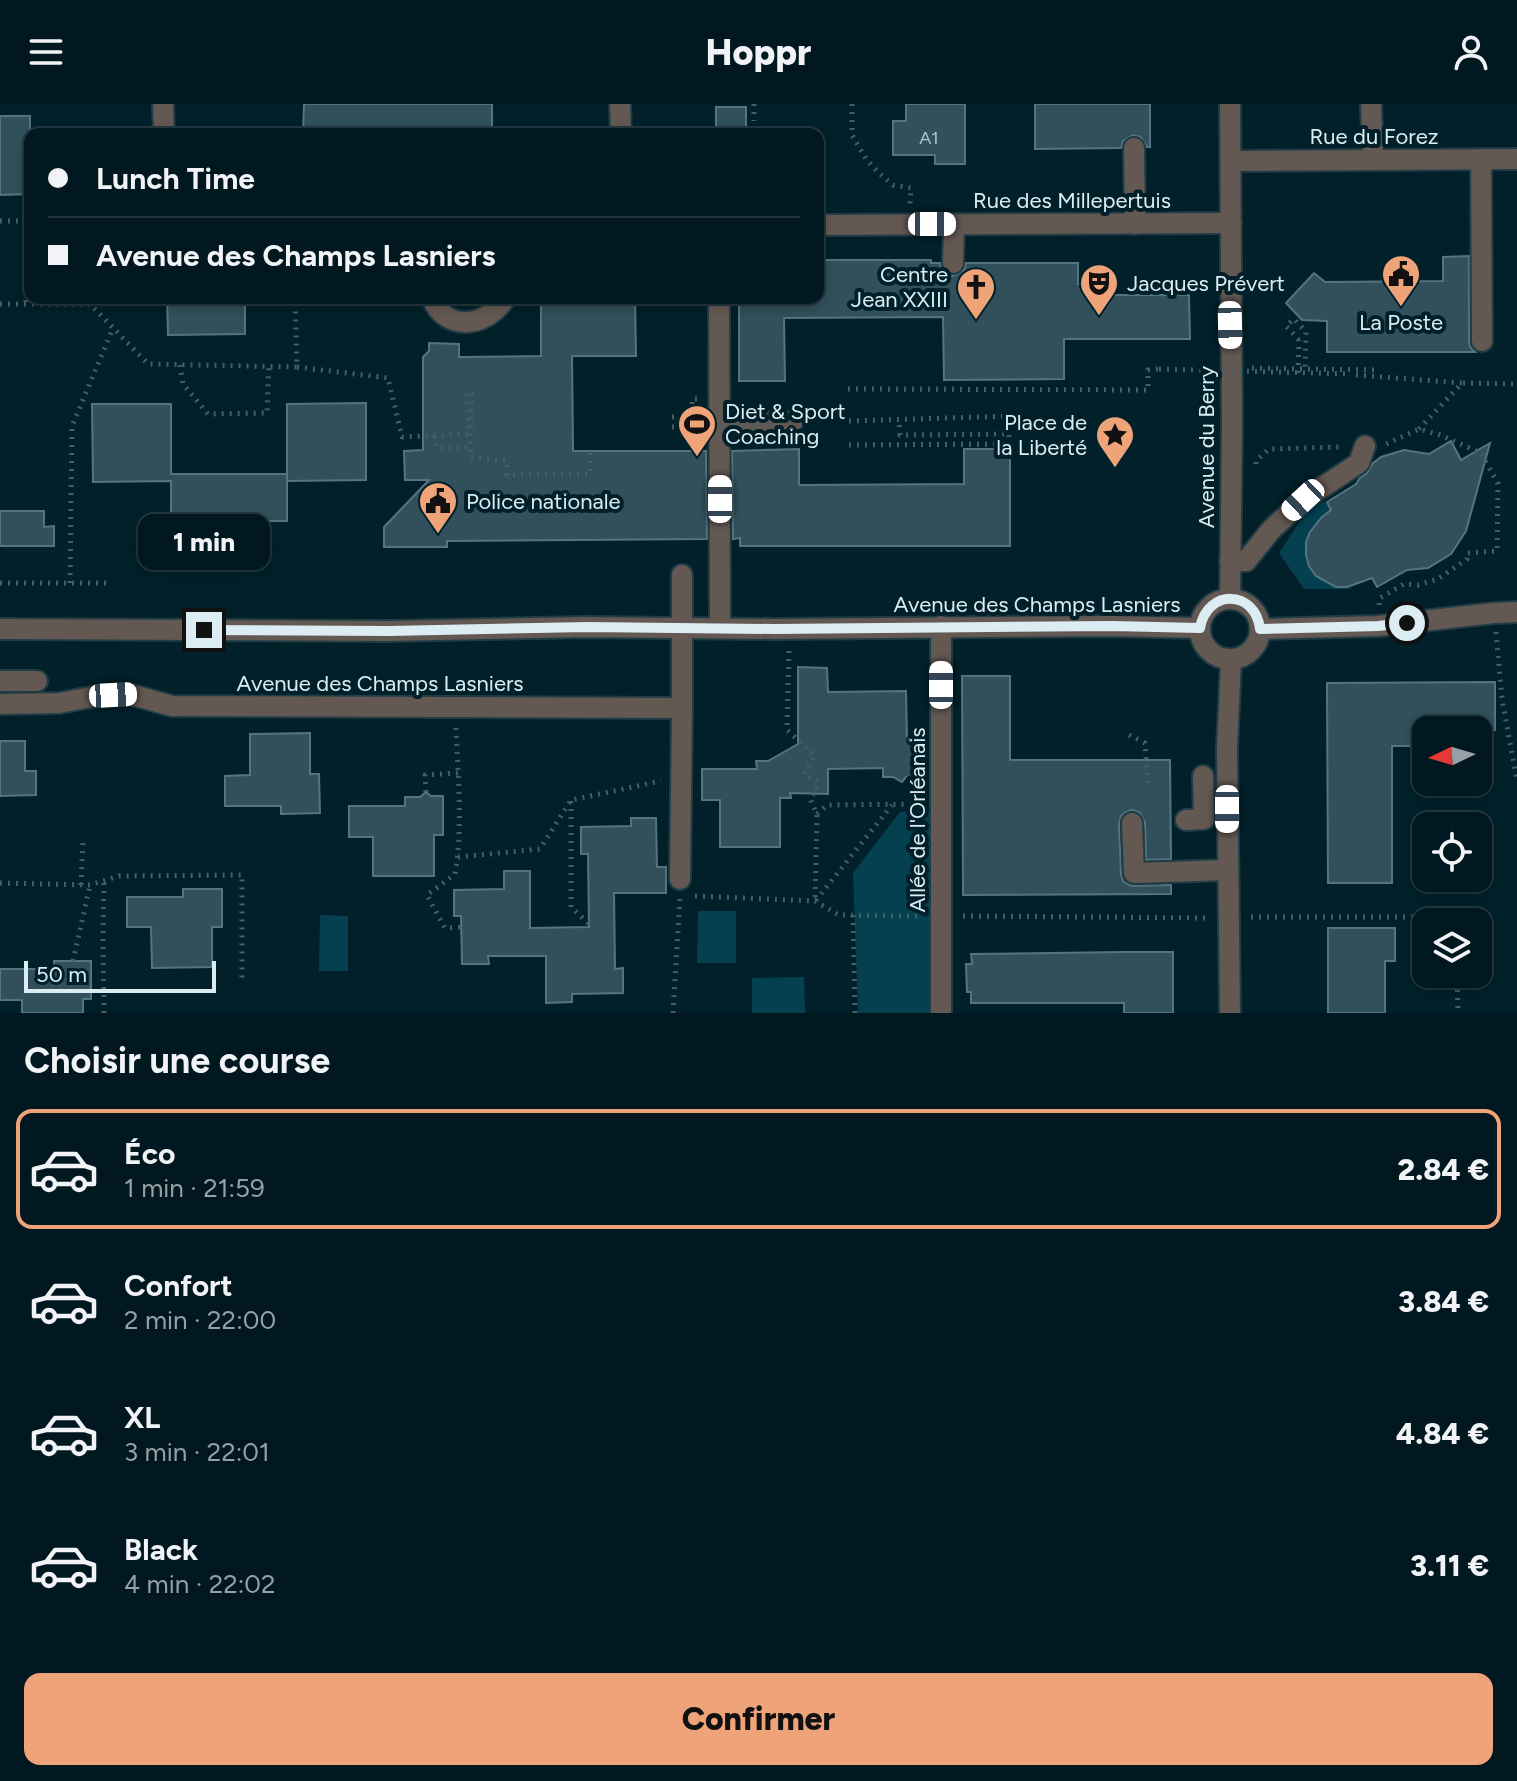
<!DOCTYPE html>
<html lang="fr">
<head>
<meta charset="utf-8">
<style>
  :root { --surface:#011820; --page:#0f252d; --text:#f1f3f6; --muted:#96a0a5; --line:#23373e; --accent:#efa378 }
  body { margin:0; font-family:Figtree,sans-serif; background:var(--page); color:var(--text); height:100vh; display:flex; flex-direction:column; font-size:30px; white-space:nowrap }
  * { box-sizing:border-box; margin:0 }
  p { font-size:26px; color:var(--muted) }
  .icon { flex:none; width:44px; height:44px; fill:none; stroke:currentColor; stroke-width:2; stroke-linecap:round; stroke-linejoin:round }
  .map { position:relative; height:909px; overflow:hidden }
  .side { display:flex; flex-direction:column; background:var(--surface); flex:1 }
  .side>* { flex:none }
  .guide { position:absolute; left:24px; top:24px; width:800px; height:176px; border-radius:16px; box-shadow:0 4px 12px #0003,0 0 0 2px var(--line); display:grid; align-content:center; height:176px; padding:0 24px; background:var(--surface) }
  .needle { width:52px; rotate:265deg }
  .tools { position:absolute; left:1412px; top:612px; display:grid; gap:16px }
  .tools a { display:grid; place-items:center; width:80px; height:80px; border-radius:16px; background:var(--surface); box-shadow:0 4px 12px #0003,0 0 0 2px var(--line); font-size:40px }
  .scale { position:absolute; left:24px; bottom:20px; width:192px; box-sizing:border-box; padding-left:8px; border:4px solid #dbecf3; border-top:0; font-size:22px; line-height:28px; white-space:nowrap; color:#dbecf3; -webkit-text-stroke:6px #01202a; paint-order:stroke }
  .end { position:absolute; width:36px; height:36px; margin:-18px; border:10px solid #dbecf3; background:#111; box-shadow:0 0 0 4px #111 }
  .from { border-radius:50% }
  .bubble { position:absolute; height:56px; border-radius:16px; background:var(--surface); box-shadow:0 4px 12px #0003,0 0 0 2px var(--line); font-size:26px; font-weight:800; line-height:56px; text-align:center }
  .car { position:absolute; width:24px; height:48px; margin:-24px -12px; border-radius:10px; box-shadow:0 0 6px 2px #0007; background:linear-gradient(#fff 24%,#345 0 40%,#fff 0 76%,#345 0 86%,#fff 0) }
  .guide b { display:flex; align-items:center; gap:28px; height:76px; font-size:30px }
  .guide b+b { border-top:2px solid var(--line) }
  .guide i { width:20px; height:20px; background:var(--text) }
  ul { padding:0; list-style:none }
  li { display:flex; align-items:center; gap:24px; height:120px; margin:0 16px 12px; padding:0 8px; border:4px solid transparent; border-radius:16px }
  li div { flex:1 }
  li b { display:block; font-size:30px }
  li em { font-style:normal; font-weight:800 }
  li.active { border-color:var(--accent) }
  li>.icon { width:72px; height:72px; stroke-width:1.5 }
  h2 { padding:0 24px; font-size:36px; line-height:96px }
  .primary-button { display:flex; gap:16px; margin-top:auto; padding:16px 24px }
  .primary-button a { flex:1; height:92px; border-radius:16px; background:var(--accent); color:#111; font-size:32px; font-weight:800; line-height:92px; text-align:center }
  header { display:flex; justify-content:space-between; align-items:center; height:104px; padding:0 24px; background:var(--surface); font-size:36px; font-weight:800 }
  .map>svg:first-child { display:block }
  .green { fill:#054050 }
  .building { fill:#31505b; stroke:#547580; stroke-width:2 }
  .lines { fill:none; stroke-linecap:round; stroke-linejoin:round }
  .minor-casing { stroke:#203d46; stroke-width:24 }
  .path { stroke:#445f68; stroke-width:5; stroke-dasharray:2 6; stroke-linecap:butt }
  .minor { stroke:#645852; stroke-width:20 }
  .path-bridge { stroke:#445f68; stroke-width:5; stroke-dasharray:2 6; stroke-linecap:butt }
  .route { stroke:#dbecf3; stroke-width:10 }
  .labels { text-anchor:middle; stroke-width:8; stroke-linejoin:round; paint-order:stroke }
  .number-label { font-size:18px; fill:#b0c5cd }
  .street-label { font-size:22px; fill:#dbecf3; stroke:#01202a }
  .poi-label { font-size:22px; fill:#dbecf3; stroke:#01202a; text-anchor:start }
</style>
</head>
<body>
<header><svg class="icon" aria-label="menu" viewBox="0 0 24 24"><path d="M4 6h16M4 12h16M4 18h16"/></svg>Hoppr<svg class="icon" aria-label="person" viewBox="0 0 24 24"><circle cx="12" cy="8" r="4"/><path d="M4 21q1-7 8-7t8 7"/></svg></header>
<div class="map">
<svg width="1517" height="909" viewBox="0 0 1517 909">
  <rect width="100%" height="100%" fill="#01202a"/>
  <g class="green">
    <path d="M1313 397 1327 398 1331 406C1324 413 1314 420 1309 429 1294 459 1322 486 1351 482V485H1304L1279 449Z"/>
    <path d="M932 707V909H858L853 769 900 708Z"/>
    <path d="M698 807H736V859H697Z"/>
    <path d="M320 811 348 812V867H319Z"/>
    <path d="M804 873 805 909H752V874Z"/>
  </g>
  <g class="building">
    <path d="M304 0H492V30H303Z"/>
    <path d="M906 0H965V60H935V51H893V17H906Z"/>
    <path d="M1035 0H1150V43H1147L1141 33 1133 31 1123 37 1121 44 1035 45Z"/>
    <rect x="716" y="3" width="30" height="27"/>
    <path d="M0 12H30V90L0 91Z"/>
    <path d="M1469 152V237L1470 243 1475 248H1327V217L1302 216 1286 199 1314 169 1325 178 1443 177V153Z"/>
    <path d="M818 156H931V159H940L941 164 946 170 953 172 964 166 966 159H1078V180H1094V191H1189L1190 235H1064V275L944 276 943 213 784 214 785 277H739V194H818Z"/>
    <path d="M167 194H245V230L168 231Z"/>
    <path d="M541 194H635L636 252H572L573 347H706L707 435 449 437H447V443H384V423L429 376H405L404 347 423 346V253L429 247V239L459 240V253L541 252Z"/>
    <path d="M366 299V376L287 377V300Z"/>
    <path d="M92 300H171V370H287V417H171V377L93 378Z"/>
    <path d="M1451 337 1461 356 1490 339 1466 427 1451 450 1428 464 1407 466 1377 483 1372 474 1347 483H1336L1316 472 1309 462 1306 451V438L1310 428 1322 413 1331 406 1327 398 1356 380 1360 374 1367 369 1372 360 1381 353 1404 346 1429 350Z"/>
    <path d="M799 345V381L964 380V345H1010V442H740V434L733 435 732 347Z"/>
    <path d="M0 407H44V423L54 422V442H0Z"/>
    <path d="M798 563 827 564 828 588 906 587 907 635H916V673H906L902 678 893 673H883V664L828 665V690L790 689 791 694H780V743H720V696H702V665H757L756 657H768L798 640Z"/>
    <path d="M962 572H1010V656H1170L1171 755 1146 756 1145 718 1139 708 1132 706 1126 708 1121 712 1119 720 1121 770 1123 777 1129 781 1134 782 1171 781V790L963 791Z"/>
    <path d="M1495 578V626H1426V642H1392V779H1328L1327 579Z"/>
    <path d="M310 629V670H319L320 709 281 710V702H225V672L250 671V630Z"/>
    <path d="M0 637H25V667H36V691L0 692Z"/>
    <path d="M426 688 431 692H443V731H434V772H373V733H349V702H405V693H420Z"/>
    <path d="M631 714H656L657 763H666V789H614L615 865 623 864V889L572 890V898L546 899V852H488L489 860H462L461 812H454V786L504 785V767H530V824L589 823 588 750H581V723L631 722Z"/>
    <path d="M183 785H222V823H212V863L152 864 151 823H127V793H183Z"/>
    <path d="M1328 824H1395V857H1385V909H1328Z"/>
    <path d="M1123 848H1173V909H1124V899H971V888H967L966 860H972L971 850Z"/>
    <path d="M54 857H91V895H83V909H22V896H0V865H54Z"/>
  </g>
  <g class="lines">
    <defs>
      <g id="minor">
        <path d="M163 0 164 30"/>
        <path d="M620 0 621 30"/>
        <path d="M1230 0 1232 319 1230 495"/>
        <path d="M1371 0 1373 55"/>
        <path d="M1134 44 1135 120"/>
        <path d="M1481 55 1482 237"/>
        <path d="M1231 57 1517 55"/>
        <path d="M818 121 1231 119"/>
        <path d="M953 159 954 120"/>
        <path d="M432 194C446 229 488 223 505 194"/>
        <path d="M719 194 720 524"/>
        <path d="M720 319 793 317"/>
        <path d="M1230 457H1246L1271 426 1303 396 1359 359 1365 342"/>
        <circle cx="1230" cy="525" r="30"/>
        <path d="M941 522V909"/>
        <path d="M0 525 389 527 588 523 774 525 1113 522 1200 524"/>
        <path d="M1260 525 1378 522 1494 509 1517 508"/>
        <path d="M0 577H37"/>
        <path d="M0 600 59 599 97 592 129 590 172 602 682 604V471"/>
        <path d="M1186 716 1204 715 1203 672"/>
        <path d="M1132 719 1134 769 1228 766"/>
        <path d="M680 775 682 604"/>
        <path d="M1230 909 1227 645 1231 556"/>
      </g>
    </defs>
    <use href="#minor" class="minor-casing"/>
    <g class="path">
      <path d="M754 0V17"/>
      <path d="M852 0V31L866 55 878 68 893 81 911 84 910 100"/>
      <path d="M0 117H25L26 200"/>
      <path d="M0 200H90L148 260 297 263 295 194"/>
      <path d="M1299 236 1286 222 1294 215 1306 228 1305 265"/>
      <path d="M180 261 183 280 208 310 267 309 269 262"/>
      <path d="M297 263 388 274 402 333 468 330 467 289 472 290 470 350 471 353 507 357V371L590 370V346"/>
      <path d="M1252 264 1376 266"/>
      <path d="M1356 271 1462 279"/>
      <path d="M848 285 1148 286V266L1159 265"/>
      <path d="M672 313 692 312V295H697"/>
      <path d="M849 317 1014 312"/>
      <path d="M1419 325 1462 279 1517 280"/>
      <path d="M434 332 437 344 469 343"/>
      <path d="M849 341 1010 340 1009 330 900 331 899 317"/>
      <path d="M1256 360V357L1269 345 1342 343"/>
      <path d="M0 479H111"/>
      <path d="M70 479 72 322 113 224"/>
      <path d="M1379 501 1380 494 1404 480 1418 481 1438 475 1467 455V449L1497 447 1498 380 1481 349 1440 331 1419 325 1384 341"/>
      <path d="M1496 528 1502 595 1517 677"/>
      <path d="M789 547 787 626 815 651 804 670 819 679 810 695 817 710 815 797"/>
      <path d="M456 624C458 671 463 724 455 770L427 791 445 824 466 823"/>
      <path d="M1129 631 1145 639 1148 680"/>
      <path d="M426 688 425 671 458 669"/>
      <path d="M571 697V803L589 820"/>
      <path d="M817 710 827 701 921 700"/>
      <path d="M458 753 540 745 571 696 661 677"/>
      <path d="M0 779 90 781 119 772 242 771V876"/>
      <path d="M81 781 83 736"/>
      <path d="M695 792 815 797 839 811 921 812"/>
      <path d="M816 796 892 701"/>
      <path d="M853 811 855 909"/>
      <path d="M963 812 1209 814"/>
      <path d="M1251 813H1431"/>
      <path d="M73 857 90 781"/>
      <path d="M1457 870 1458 909"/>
      <path d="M104 909 103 833 104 777"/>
      <path d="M673 909 680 794"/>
    </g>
    <use href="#minor" class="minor"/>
    <g class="path-bridge">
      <path d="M1159 265 1350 270"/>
      <path d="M1298 269 1299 236"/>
      <path d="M672 323 775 321"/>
    </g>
  </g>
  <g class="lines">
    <path class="route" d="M204 526 389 527 588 523 774 525 1113 522 1200 524C1207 485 1255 485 1260 525L1378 522 1407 519"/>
  </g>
  <defs>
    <symbol id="civic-pin" viewBox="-11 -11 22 30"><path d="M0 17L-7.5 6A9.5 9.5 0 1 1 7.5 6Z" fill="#efa378" stroke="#01202a"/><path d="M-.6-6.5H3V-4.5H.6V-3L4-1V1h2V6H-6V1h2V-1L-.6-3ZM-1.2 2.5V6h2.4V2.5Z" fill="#111"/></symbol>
    <symbol id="theatre-pin" viewBox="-11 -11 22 30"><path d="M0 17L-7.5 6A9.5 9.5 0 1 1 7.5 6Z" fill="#efa378" stroke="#01202a"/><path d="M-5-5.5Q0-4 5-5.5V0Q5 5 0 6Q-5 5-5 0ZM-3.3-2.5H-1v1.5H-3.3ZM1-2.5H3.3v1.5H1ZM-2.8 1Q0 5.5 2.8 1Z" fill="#111"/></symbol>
    <symbol id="church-pin" viewBox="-11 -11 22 30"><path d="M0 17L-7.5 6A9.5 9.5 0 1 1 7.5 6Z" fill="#efa378" stroke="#01202a"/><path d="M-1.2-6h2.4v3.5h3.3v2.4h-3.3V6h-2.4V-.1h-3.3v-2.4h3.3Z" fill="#111"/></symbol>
    <symbol id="stadium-pin" viewBox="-11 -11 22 30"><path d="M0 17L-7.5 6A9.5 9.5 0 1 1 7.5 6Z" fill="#efa378" stroke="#01202a"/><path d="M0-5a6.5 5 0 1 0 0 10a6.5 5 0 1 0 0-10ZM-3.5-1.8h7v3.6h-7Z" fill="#111"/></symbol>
    <symbol id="sight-pin" viewBox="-11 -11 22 30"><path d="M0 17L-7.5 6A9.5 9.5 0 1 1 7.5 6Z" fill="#efa378" stroke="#01202a"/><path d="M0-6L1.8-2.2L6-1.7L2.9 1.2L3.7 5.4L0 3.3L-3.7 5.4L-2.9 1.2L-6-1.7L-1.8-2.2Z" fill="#111"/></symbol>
  </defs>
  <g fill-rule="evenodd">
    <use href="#civic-pin" x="1379" y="148" width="44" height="60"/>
    <use href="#theatre-pin" x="1077" y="157" width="44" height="60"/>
    <use href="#church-pin" x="954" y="161" width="44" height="60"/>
    <use href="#stadium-pin" x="675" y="298" width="44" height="60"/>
    <use href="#sight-pin" x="1093" y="309" width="44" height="60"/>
    <use href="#civic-pin" x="416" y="375" width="44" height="60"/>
  </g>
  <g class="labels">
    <g class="number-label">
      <text x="929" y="40">A1</text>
    </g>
    <g class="street-label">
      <text x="1374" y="40">Rue du Forez</text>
      <text x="1072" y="104">Rue des Millepertuis</text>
      <text transform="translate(1206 343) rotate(-90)" y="8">Avenue du Berry</text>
      <text x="1037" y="508">Avenue des Champs Lasniers</text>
      <text x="380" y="587">Avenue des Champs Lasniers</text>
      <text transform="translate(917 716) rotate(-90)" y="8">Allée de l'Orléanais</text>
    </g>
    <g class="poi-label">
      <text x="948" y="178" text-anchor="end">Centre<tspan x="948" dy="25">Jean XXIII</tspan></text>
      <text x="1127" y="187">Jacques Prévert</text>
      <text x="1401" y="226" text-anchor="middle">La Poste</text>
      <text x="725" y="315">Diet &amp; Sport<tspan x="725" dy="25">Coaching</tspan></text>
      <text x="1087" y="326" text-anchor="end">Place de<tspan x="1087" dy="25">la Liberté</tspan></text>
      <text x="466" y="405">Police nationale</text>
    </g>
  </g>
</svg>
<div class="tools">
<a><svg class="needle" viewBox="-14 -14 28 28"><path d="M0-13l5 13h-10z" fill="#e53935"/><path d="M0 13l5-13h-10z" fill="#96a0a5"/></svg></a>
<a><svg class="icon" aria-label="locate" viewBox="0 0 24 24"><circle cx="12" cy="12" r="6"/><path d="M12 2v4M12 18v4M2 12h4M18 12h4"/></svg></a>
<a><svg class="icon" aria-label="layers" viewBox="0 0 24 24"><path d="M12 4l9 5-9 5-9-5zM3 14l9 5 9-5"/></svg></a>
</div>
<div class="scale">50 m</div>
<i class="end from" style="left:1407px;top:519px"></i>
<i class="end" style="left:204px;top:526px"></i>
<div class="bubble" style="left:138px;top:410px;width:132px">1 min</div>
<i class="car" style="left:932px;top:120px;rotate:90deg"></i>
<i class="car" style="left:1230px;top:221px;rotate:179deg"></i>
<i class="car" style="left:720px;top:395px;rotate:0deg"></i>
<i class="car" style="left:1303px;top:396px;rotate:227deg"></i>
<i class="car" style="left:941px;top:581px;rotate:0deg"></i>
<i class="car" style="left:113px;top:591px;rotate:87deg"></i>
<i class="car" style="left:1227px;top:705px;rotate:180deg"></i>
<div class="guide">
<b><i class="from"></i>Lunch Time</b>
<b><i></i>Avenue des Champs Lasniers</b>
</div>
</div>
<section class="side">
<h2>Choisir une course</h2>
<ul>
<li class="active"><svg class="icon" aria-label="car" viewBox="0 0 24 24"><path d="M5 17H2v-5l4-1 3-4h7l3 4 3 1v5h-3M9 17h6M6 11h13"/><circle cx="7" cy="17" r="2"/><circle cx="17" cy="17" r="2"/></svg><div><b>Éco</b><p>1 min · 21:59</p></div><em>2.84 €</em></li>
<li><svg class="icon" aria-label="car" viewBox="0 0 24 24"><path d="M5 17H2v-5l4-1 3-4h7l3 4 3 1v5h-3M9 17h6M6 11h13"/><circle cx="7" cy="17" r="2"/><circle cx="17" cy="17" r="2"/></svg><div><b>Confort</b><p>2 min · 22:00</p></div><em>3.84 €</em></li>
<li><svg class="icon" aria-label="car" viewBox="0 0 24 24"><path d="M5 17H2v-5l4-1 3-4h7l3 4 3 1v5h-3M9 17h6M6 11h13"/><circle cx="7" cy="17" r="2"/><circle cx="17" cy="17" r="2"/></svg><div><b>XL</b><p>3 min · 22:01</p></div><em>4.84 €</em></li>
<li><svg class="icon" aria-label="car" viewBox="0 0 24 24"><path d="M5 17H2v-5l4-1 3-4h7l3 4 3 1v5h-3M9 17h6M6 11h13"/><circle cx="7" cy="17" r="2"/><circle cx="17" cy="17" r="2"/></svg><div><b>Black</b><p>4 min · 22:02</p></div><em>3.11 €</em></li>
</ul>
<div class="primary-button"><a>Confirmer</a></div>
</section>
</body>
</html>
